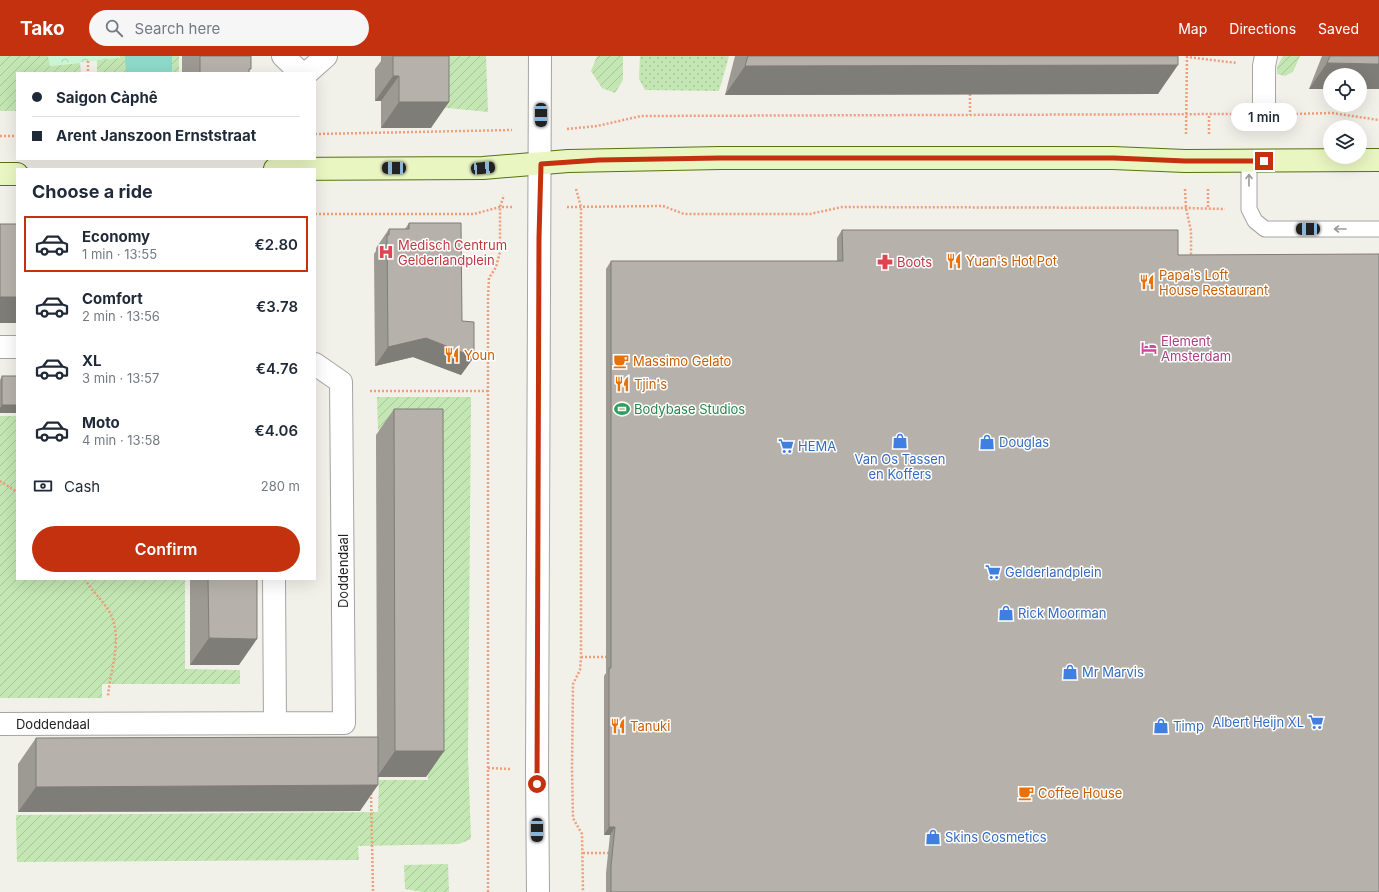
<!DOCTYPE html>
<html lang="en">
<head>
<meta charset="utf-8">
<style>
  :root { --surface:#fff; --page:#f6f6f7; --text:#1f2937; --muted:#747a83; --line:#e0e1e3; --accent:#c3310f }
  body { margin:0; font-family:Inter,sans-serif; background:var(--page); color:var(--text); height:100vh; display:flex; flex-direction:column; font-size:15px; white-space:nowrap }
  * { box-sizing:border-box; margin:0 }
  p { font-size:13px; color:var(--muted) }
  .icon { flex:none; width:22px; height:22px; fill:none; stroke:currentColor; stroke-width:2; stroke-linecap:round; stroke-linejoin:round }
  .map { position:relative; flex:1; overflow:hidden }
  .details { position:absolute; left:16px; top:112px; width:300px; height:412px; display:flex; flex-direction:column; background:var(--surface); border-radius:0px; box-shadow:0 4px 16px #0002 }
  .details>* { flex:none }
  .top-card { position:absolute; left:16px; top:16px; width:300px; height:88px; border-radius:0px; box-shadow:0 4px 16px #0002; display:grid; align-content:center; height:88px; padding:0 16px; background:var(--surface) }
  .controls { position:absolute; left:1323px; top:12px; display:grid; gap:8px }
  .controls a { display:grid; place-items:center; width:44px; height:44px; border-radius:50%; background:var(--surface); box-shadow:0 4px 16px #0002; font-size:20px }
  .end { position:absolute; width:18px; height:18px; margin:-9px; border:5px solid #c3310f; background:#fff; box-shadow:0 0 0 2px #fff }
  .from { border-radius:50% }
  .bubble { position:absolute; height:28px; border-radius:14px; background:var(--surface); box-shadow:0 4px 16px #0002; font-size:13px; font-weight:600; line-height:28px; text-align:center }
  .car { position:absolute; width:12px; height:24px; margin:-12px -6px; border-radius:5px; box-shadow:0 0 3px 1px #0007; background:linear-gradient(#222 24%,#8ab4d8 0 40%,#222 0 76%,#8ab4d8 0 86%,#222 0) }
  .top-card b { display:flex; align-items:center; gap:14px; height:38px; font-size:15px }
  .top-card b+b { border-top:1px solid var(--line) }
  .top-card i { width:10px; height:10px; background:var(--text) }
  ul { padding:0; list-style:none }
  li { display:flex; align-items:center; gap:12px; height:56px; margin:0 8px 6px; padding:0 8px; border:2px solid transparent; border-radius:0px }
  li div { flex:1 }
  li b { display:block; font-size:15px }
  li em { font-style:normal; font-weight:600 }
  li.current { border-color:var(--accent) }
  li>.icon { width:36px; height:36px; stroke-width:1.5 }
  h2 { padding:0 16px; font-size:18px; line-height:48px }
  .pay { display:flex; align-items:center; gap:10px; height:44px; padding:0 16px; font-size:15px }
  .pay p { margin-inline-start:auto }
  .primary-button { display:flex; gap:8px; margin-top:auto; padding:8px 16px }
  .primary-button a { flex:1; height:46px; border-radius:24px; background:var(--accent); color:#fff; font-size:16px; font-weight:600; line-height:46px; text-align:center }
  header { display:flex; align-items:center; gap:24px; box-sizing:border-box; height:56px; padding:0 20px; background:var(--accent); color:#fff }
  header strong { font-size:19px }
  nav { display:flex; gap:22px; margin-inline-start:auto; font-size:14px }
  .search { width:280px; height:36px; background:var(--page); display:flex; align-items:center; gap:10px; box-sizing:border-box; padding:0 14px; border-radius:22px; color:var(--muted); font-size:15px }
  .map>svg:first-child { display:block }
  .grass { fill:url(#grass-dots) }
  .park { fill:url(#park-crowns) }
  .garden { fill:url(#garden-furrows) }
  .pitch { fill:#8dd9ca }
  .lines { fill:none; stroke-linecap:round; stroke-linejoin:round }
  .lane-casing { stroke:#a5a5a5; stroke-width:17 }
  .street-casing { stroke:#a5a5a5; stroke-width:24 }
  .secondary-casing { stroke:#55730e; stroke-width:24 }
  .path { stroke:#f09d7b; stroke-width:2.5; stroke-dasharray:2 2; stroke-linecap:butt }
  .lane { stroke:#fff; stroke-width:15 }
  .street { stroke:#fff; stroke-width:22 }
  .secondary { stroke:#e9f6c2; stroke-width:22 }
  .wall { fill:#9d9993 }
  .shaded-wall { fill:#7f7d78 }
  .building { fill:#b6b2ab; stroke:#7f7d78 }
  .oneway { stroke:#9b9b9b }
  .route { stroke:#c3310f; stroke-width:5 }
  .labels { text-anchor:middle; stroke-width:3; stroke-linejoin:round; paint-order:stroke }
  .health-label { font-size:13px; fill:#be3a42; stroke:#fff; text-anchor:start }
  .food-label { font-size:13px; fill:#c56008; stroke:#fff; text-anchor:start }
  .hotel-label { font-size:13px; fill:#b23c85; stroke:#fff; text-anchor:start }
  .leisure-label { font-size:13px; fill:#27864d; stroke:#fff; text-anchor:start }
  .shop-label { font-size:13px; fill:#366cbe; stroke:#fff; text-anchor:start }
  .street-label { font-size:13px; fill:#212121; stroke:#fff }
</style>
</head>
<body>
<header>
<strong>Tako</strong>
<div class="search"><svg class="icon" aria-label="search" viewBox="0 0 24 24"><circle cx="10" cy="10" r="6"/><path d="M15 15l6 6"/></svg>Search here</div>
<nav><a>Map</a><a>Directions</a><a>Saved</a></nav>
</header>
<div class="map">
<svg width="1379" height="836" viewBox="0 0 1379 836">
  <defs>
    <pattern id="grass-dots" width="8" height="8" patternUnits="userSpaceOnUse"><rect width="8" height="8" fill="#c3e6b3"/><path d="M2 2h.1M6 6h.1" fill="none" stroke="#a7c59a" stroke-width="1.8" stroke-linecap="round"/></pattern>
    <pattern id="park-crowns" width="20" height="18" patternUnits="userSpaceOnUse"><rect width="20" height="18" fill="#cbf6d6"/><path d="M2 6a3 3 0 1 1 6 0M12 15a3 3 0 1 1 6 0" fill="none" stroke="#aed3b7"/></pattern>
    <pattern id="garden-furrows" width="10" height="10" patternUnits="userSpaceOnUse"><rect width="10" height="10" fill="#c3e6b3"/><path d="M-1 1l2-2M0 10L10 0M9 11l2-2" fill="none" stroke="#a7c59a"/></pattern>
  </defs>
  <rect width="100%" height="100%" fill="#f1f0e9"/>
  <path class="grass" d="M640 0H729L719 35 645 34 639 23Z"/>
  <path class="park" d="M48 0H120V2L49 10Z"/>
  <g class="garden">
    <path d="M0 0H48L50 10 80 7 81 17H17V55H0Z"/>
    <path d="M120 0H179V17H97V4L120 2Z"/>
    <path d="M439 0H486L488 56 438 51Z"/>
    <path d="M597 0H623V24L615 37 602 32 591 15Z"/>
    <path d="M1283 0H1300L1293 16 1285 20 1277 18V11Z"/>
    <path d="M377 341H471L468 700 471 783 459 788 358 790 359 804 17 806 16 759 378 756 379 724H428L426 375 378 374Z"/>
    <path d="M0 360H17V523H185V613L240 614V628H102V642H0Z"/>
    <path d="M448 808 449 836H422L405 833 404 809Z"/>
  </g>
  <path class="pitch" d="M125 0H172V17H126Z"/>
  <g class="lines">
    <defs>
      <path id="lane" d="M1249 105V153L1255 165 1265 173H1379"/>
      <g id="street">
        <path d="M283 0 301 17"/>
        <path d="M307 17 326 0"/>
        <path d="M1264 58V10L1266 0"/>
        <path d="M0 291H17"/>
        <path d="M274 523 275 667"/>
        <path d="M0 668 344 667 341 326 315 308"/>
        <path d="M538 836 537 713 540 0"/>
      </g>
      <g id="secondary">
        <path d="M275 113 483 112 568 105 720 102H1113L1185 105 1379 104"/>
        <path d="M0 118H17"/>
      </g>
    </defs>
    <use href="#lane" class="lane-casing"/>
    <use href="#street" class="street-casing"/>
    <use href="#secondary" class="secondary-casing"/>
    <g class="path">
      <path d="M88 5V17"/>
      <path d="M970 38V59"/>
      <path d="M1292 58 1332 57 1379 64"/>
      <path d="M567 73 597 70 641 60 1235 58"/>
      <path d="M315 78 512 74"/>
      <path d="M1186 78 1187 1 1237 7"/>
      <path d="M1209 78V58"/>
      <path d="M0 80H17"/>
      <path d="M576 133 581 151V601L580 614 573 628 572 712 573 762 582 778 583 836"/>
      <path d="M1185 133 1186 152 1191 175V201"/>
      <path d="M1208 133V153"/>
      <path d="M567 151 663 150 684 158H810L842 151 1186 152 1225 153"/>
      <path d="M315 158H474L500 151H512"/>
      <path d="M370 335H488"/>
      <path d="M0 425 17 436"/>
      <path d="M85 523C92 536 109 550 113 564 121 588 110 616 108 640"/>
      <path d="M581 601H608"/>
      <path d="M488 712 510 713"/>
      <path d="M371 737 373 836"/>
      <path d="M583 797H611"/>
      <path d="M488 836V242L489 222 496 211 500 196V151L504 139"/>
    </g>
    <use href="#lane" class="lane"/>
    <use href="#street" class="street"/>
    <use href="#secondary" class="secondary"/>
  </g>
  <g class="wall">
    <path d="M182 0H251L249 17H182Z"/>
    <path d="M381 0H449L431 72H381V45H375V13L381 5Z"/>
    <path d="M735 0H1178L1158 38 725 39Z"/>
    <path d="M1322 0H1379L1309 33Z"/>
    <path d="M409 167 462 265 474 301 461 319 413 301 375 310 374 198 376 195V192L389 173H405Z"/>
    <path d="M842 174 1178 199 1379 836H606V817L610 779H604V620L606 617V213L611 205H837V182Z"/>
    <path d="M2 320 17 357H0V324Z"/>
    <path d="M394 353 444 695 426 721H378L360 755 18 756V708L36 682 377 681 376 379Z"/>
    <path d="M190 523H257L239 609H190Z"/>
  </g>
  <g class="shaded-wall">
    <path d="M1327 7 1379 8V33H1360V19H1330V33H1309Z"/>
    <path d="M1178 9 1158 38 725 39 745 10Z"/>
    <path d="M393 20H399L381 45H375Z"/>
    <path d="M399 46H449L431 72H381Z"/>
    <rect x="0" y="241" width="17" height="26"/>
    <path d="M426 282 474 301 461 319 413 301 375 310 388 291Z"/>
    <path d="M2 349H17V357H0V352Z"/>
    <path d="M209 582 257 583 239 609H190Z"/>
    <path d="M395 695H444L426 721H377Z"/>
    <path d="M378 729 360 755 18 756 36 731Z"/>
    <path d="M609 771H615L610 779H604Z"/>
  </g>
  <g class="building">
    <path d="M200 0H251V13H249V17H200Z"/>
    <path d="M393 0H449V46H399V20H393Z"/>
    <path d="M748 0H1178V9L745 10Z"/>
    <path d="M1330 0H1379V8L1327 7Z"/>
    <path d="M409 167H461L462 265 474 266V301L426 282 388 291 387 179H389V173H409Z"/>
    <rect x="0" y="168" width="17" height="73"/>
    <path d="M842 174H1178V199L1379 198V836H611V810L615 771H609V612H611V205H843Z"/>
    <rect x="2" y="320" width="15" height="29"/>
    <path d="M394 353H443L444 695H395Z"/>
    <path d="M208 523H257V583L209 582Z"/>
    <path d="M378 681V729L36 731V682Z"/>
  </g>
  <defs><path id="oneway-shaft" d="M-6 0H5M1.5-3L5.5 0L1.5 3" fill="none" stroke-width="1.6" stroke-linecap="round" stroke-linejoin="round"/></defs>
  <g class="oneway">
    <use href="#oneway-shaft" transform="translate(1249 124) rotate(-90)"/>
    <use href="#oneway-shaft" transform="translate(1340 173) rotate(180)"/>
  </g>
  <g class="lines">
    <path class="route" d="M537 728 539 182 541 108 599 104 720 102H1114L1185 105H1264"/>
  </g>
  <defs>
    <symbol id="hospital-bare" viewBox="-9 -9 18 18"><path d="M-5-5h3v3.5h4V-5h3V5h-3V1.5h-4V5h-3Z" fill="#e0444e" stroke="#fff" stroke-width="2.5" paint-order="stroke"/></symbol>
    <symbol id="restaurant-bare" viewBox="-9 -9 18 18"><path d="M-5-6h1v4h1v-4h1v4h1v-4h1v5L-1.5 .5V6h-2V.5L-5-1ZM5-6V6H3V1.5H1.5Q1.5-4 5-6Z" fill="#e8710a" stroke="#fff" stroke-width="2.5" paint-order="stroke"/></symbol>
    <symbol id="pharmacy-bare" viewBox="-9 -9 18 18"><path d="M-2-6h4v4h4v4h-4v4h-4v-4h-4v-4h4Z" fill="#e0444e" stroke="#fff" stroke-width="2.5" paint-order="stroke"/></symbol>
    <symbol id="hotel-bare" viewBox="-9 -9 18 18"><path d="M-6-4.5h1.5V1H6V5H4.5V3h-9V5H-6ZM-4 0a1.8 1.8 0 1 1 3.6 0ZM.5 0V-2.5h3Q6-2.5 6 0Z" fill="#d1479c" stroke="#fff" stroke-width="2.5" paint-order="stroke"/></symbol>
    <symbol id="cafe-bare" viewBox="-9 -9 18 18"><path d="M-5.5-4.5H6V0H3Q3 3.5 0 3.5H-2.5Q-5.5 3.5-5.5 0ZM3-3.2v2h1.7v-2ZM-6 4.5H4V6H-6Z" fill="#e8710a" stroke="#fff" stroke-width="2.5" paint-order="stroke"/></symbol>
    <symbol id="stadium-bare" viewBox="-9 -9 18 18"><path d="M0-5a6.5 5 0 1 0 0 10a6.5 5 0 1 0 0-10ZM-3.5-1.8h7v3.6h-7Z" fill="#2e9e5b" stroke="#fff" stroke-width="2.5" paint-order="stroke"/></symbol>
    <symbol id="shop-bare" viewBox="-9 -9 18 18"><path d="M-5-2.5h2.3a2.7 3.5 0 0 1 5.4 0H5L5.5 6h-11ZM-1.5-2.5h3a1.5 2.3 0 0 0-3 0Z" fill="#3f7fe0" stroke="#fff" stroke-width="2.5" paint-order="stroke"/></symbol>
    <symbol id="supermarket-bare" viewBox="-9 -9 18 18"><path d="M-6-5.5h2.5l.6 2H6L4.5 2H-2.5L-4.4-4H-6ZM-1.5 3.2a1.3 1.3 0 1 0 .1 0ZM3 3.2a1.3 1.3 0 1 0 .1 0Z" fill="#3f7fe0" stroke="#fff" stroke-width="2.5" paint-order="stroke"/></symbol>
  </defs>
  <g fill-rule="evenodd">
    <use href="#hospital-bare" x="375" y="185" width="22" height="22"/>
    <use href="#restaurant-bare" x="943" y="194" width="22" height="22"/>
    <use href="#pharmacy-bare" x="874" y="195" width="22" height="22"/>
    <use href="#restaurant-bare" x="1136" y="215" width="22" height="22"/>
    <use href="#hotel-bare" x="1138" y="281" width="22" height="22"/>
    <use href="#restaurant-bare" x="441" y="288" width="22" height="22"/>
    <use href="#cafe-bare" x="610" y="294" width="22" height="22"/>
    <use href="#restaurant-bare" x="611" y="317" width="22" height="22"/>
    <use href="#stadium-bare" x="611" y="342" width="22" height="22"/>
    <use href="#shop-bare" x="889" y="374" width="22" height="22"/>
    <use href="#shop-bare" x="976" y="375" width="22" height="22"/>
    <use href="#supermarket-bare" x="775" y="379" width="22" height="22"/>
    <use href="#supermarket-bare" x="982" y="505" width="22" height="22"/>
    <use href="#shop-bare" x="995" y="546" width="22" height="22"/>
    <use href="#shop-bare" x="1059" y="605" width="22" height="22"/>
    <use href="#supermarket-bare" x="1305" y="655" width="22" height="22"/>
    <use href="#restaurant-bare" x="607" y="659" width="22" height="22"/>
    <use href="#shop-bare" x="1150" y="659" width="22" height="22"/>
    <use href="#cafe-bare" x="1015" y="726" width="22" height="22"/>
    <use href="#shop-bare" x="922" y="770" width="22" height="22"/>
  </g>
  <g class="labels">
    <g class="health-label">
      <text x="398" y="194">Medisch Centrum<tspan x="398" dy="15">Gelderlandplein</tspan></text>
      <text x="897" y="211">Boots</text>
    </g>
    <g class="food-label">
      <text x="966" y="210">Yuan's Hot Pot</text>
      <text x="1159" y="224">Papa's Loft<tspan x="1159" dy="15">House Restaurant</tspan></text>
      <text x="464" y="304">Youn</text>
      <text x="633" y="310">Massimo Gelato</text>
      <text x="634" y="333">Tjin's</text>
      <text x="630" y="675">Tanuki</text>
      <text x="1038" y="742">Coffee House</text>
    </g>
    <g class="hotel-label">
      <text x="1161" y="290">Element<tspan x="1161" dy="15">Amsterdam</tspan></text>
    </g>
    <g class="leisure-label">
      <text x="634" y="358">Bodybase Studios</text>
    </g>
    <g class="shop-label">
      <text x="999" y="391">Douglas</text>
      <text x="798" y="395">HEMA</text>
      <text x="900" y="408" text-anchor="middle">Van Os Tassen<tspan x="900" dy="15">en Koffers</tspan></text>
      <text x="1005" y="521">Gelderlandplein</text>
      <text x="1018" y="562">Rick Moorman</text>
      <text x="1082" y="621">Mr Marvis</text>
      <text x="1304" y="671" text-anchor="end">Albert Heijn XL</text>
      <text x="1173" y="675">Timp</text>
      <text x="945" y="786">Skins Cosmetics</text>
    </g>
    <g class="street-label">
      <text transform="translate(343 515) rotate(-90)" y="5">Doddendaal</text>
      <text x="53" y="673">Doddendaal</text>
    </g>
  </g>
</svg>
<div class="controls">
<a><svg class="icon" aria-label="locate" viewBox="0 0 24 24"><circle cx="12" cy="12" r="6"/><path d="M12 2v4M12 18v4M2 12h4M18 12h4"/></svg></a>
<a><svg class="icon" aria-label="layers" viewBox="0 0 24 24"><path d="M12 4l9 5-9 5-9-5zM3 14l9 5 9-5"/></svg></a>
</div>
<i class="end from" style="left:537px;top:728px"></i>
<i class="end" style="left:1264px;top:105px"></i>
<div class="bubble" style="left:1231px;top:47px;width:66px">1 min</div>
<i class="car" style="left:541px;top:59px;rotate:180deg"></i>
<i class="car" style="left:394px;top:112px;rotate:270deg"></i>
<i class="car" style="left:483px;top:112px;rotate:85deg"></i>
<i class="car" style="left:1308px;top:173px;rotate:270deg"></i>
<i class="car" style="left:537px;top:774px;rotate:180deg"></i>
<div class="top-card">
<b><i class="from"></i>Saigon Càphê</b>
<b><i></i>Arent Janszoon Ernststraat</b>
</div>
<section class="details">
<h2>Choose a ride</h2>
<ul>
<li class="current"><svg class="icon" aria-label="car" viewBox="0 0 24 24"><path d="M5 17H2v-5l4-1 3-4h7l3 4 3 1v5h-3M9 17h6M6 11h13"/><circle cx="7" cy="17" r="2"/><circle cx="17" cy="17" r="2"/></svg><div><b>Economy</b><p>1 min · 13:55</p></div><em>€2.80</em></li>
<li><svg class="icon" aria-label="car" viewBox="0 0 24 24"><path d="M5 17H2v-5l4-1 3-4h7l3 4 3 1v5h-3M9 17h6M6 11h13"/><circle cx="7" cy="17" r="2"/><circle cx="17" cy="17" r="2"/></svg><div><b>Comfort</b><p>2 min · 13:56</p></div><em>€3.78</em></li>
<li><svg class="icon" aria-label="car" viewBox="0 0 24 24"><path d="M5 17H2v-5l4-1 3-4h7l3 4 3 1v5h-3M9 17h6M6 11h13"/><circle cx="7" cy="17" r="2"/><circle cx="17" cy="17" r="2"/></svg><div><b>XL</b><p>3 min · 13:57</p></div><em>€4.76</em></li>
<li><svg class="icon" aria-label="car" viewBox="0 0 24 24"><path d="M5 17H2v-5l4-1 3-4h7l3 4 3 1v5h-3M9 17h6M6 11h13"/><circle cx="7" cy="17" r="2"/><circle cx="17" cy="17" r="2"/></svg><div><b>Moto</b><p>4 min · 13:58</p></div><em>€4.06</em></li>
</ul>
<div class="pay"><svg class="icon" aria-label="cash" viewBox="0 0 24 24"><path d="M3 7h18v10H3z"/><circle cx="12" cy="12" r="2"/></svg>Cash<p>280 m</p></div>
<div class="primary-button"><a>Confirm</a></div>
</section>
</div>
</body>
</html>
